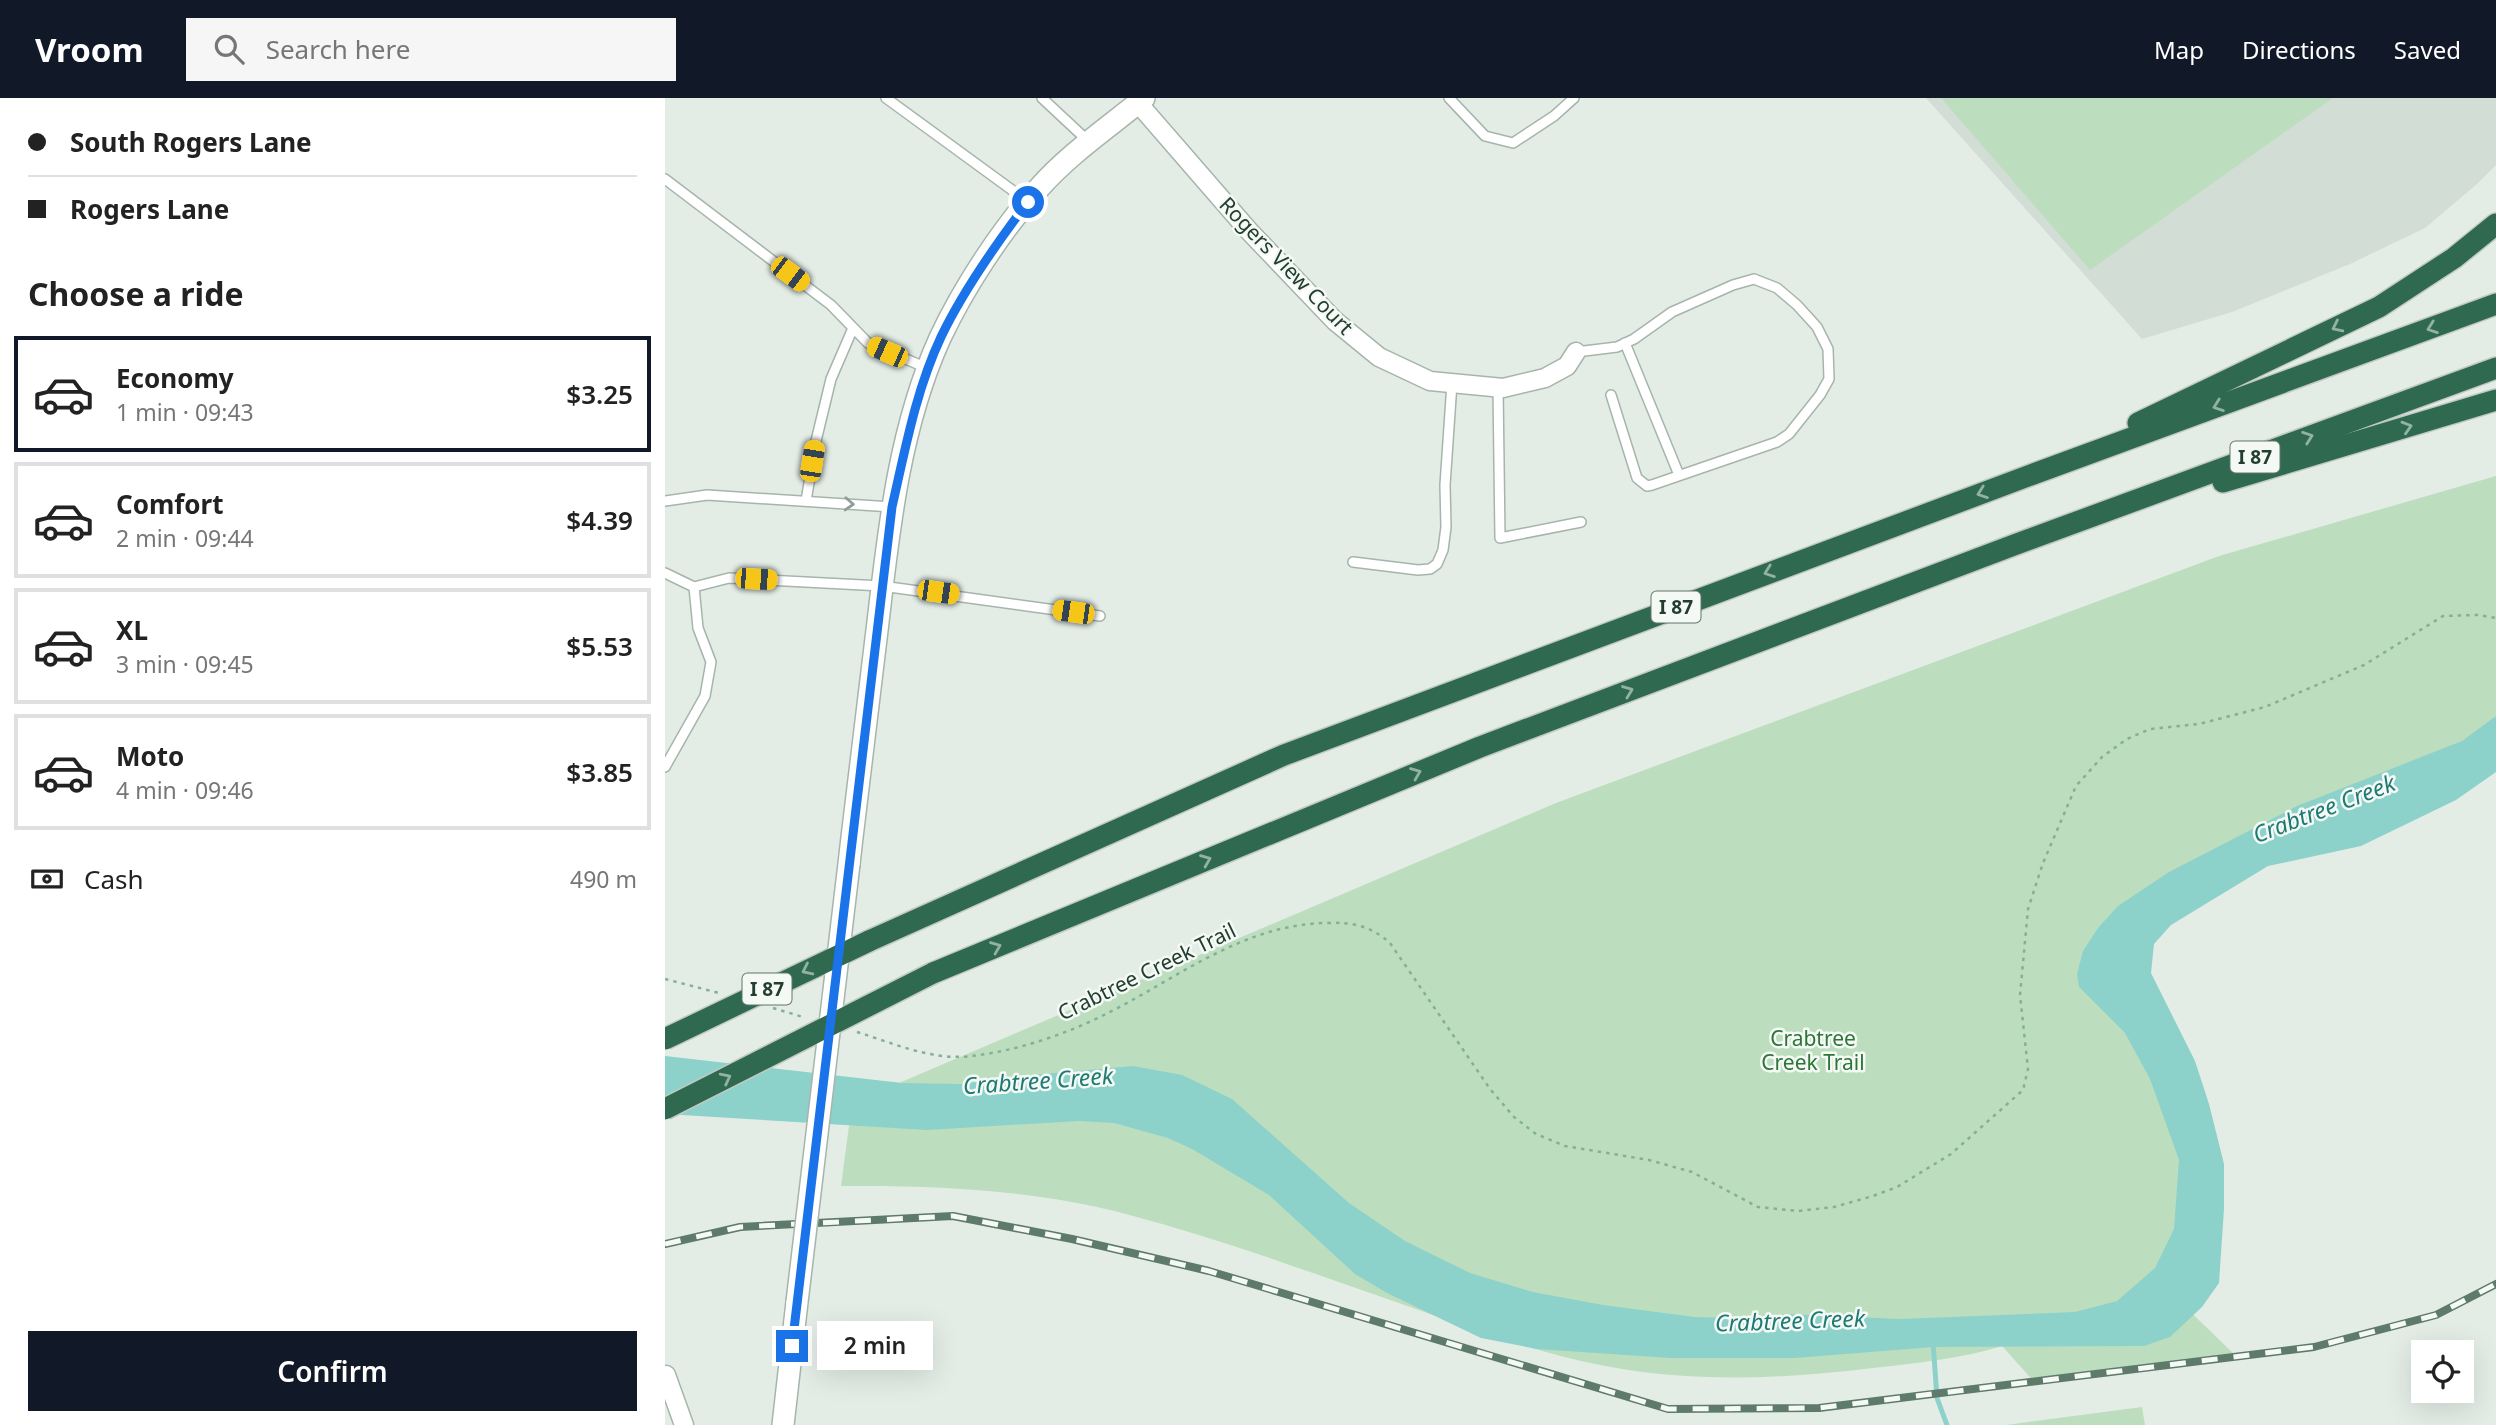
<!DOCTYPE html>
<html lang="en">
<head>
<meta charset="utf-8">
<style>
  :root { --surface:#fff; --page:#f6f6f6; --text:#222; --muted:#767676; --line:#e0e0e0; --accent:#111827 }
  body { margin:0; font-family:"Noto Sans",sans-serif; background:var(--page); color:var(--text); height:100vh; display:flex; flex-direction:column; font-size:26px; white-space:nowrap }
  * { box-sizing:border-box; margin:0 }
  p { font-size:23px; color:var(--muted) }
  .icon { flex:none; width:38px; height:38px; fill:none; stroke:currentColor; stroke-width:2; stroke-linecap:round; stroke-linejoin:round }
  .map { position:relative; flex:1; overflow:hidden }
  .drawer { display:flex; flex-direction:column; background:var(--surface); width:665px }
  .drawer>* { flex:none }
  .hud { display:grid; align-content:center; height:154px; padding:0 28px; background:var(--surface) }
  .controls { position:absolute; left:1746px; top:1242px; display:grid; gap:14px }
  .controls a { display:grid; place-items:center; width:63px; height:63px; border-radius:0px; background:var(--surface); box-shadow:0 7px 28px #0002; font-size:35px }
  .end { position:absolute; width:32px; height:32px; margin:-16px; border:9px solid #1a73e8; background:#fff; box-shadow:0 0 0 4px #fff }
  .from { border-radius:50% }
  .bubble { position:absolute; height:49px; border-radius:0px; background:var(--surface); box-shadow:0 7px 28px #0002; font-size:23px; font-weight:600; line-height:49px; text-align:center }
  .car { position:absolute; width:21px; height:42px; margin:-21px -10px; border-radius:9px; box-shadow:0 0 5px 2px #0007; background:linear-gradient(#f5c518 24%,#345 0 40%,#f5c518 0 76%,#345 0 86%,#f5c518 0) }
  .hud b { display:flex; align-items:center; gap:24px; height:66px; font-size:26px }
  .hud b+b { border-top:2px solid var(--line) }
  .hud i { width:18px; height:18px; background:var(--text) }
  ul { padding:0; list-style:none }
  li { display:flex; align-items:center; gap:21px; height:116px; margin:0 14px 10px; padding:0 14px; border:4px solid var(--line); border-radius:0px }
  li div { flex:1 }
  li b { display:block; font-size:26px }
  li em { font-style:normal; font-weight:600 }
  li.selected { border-color:var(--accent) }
  li>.icon { width:63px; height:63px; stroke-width:1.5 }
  h2 { padding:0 28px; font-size:32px; line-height:84px }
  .pay { display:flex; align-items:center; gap:18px; height:77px; padding:0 28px; font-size:26px }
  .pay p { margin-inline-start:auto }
  .cta { display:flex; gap:14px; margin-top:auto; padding:14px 28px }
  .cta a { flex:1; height:80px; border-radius:0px; background:var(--accent); color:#fff; font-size:28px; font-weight:600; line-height:80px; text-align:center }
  header { display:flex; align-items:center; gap:42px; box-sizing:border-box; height:98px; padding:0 35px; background:var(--accent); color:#fff }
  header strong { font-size:33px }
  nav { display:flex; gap:38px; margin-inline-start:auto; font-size:24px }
  .search { width:490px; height:63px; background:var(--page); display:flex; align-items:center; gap:18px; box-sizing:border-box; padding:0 24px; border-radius:0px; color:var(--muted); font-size:26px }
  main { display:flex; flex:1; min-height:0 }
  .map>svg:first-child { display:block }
  .built { fill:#d2ddd5 }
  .green { fill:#bddebe }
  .water { fill:#8dd1cb }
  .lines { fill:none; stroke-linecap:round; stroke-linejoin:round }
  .stream { stroke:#8dd1cb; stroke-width:5 }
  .service-casing { stroke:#a6b5ac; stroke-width:12 }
  .minor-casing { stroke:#a6b5ac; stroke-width:21 }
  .tertiary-casing { stroke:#a6b5ac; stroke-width:24 }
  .motorway-casing { stroke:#c1c9c5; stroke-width:24 }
  .path { stroke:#84b098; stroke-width:2.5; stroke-dasharray:3.5 5; stroke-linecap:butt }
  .service { stroke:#fff; stroke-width:9 }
  .minor { stroke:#fff; stroke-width:18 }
  .tertiary { stroke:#fff; stroke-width:21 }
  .motorway { stroke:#2f6a50; stroke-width:21 }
  .rail-casing { stroke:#5e7a6b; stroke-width:8 }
  .rail { stroke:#f4f9f5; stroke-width:5; stroke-dasharray:16; stroke-linecap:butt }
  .tertiary-bridge-casing { stroke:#a6b5ac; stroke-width:24; stroke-linecap:butt }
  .motorway-bridge-casing { stroke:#c1c9c5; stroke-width:24; stroke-linecap:butt }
  .tertiary-bridge { stroke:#fff; stroke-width:21 }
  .motorway-bridge { stroke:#2f6a50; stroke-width:21 }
  .oneway { stroke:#92b2a2 }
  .oneway2 { stroke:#919e98 }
  .route { stroke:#1a73e8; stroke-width:9 }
  .labels { text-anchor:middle; stroke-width:5; stroke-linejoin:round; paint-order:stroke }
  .shield { fill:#f4f9f5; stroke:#62766b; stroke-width:2 }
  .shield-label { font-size:19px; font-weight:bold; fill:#233e30 }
  .street-label { font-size:21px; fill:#233e30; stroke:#f4f9f5 }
  .park-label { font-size:21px; fill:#2e7538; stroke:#f4f9f5 }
  .water-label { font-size:23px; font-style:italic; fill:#1e7a73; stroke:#f4f9f5 }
</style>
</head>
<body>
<header>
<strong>Vroom</strong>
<div class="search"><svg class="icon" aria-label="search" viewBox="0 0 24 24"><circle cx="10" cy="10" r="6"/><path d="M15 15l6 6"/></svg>Search here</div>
<nav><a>Map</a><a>Directions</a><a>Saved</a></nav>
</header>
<main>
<section class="drawer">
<div class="hud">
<b><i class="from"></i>South Rogers Lane</b>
<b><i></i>Rogers Lane</b>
</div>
<h2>Choose a ride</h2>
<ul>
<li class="selected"><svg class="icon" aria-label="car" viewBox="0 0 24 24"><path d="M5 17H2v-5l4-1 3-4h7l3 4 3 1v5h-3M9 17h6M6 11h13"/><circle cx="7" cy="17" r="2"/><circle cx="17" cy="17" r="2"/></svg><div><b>Economy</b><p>1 min · 09:43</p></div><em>$3.25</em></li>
<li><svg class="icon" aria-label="car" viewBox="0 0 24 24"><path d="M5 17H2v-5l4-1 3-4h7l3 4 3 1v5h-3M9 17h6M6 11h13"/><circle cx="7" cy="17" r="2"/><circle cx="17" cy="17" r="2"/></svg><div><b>Comfort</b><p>2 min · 09:44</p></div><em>$4.39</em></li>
<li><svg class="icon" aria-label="car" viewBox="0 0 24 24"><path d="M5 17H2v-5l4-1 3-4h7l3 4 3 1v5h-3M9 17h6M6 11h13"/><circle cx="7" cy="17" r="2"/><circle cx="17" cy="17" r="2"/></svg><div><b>XL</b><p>3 min · 09:45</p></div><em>$5.53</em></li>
<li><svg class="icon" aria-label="car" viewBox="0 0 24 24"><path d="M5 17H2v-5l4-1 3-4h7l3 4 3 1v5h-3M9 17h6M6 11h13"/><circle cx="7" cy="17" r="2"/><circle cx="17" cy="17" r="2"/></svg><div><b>Moto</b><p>4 min · 09:46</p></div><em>$3.85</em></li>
</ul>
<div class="pay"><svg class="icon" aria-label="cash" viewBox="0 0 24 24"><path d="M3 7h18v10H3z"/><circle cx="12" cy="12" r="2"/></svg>Cash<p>490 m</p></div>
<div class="cta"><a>Confirm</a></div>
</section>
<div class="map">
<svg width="1831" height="1327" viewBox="0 0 1831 1327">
  <rect width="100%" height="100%" fill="#e3ede6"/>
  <path class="built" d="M1261 0H1831V67L1812 86 1760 130 1685 166 1567 214 1477 241Z"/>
  <g class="green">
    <path d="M1276 0H1668L1425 172Z"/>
    <path d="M1831 378V644L1467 824 1526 1027 1509 1198 1571 1258 1371 1286 1337 1248C1296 1261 1251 1265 1208 1270 1119 1281 1028 1285 940 1268 875 1256 813 1233 751 1211 655 1178 560 1142 461 1116 369 1092 272 1087 176 1088L187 1005 891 705 1554 458Z"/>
    <path d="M1477 1309 1480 1327H1341Z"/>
  </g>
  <path class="water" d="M1831 618V674L1791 702 1696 748 1603 768 1506 827 1489 846 1486 875 1530 963 1544 1006 1559 1066V1111L1554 1185 1537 1209 1505 1239 1479 1248 1268 1249 1130 1260H1005L872 1251 816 1240 722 1195 690 1176 604 1097 527 1051 503 1040 449 1025 414 1023 262 1032 0 1016V958L237 985 296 986 378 976 468 968 517 977 567 1001 684 1105 740 1143 805 1175 868 1194 938 1207 1030 1219 1072 1220 1124 1216 1235 1221 1410 1214 1452 1203 1490 1170 1509 1131 1514 1062 1485 981 1460 935 1414 889 1412 876 1418 853 1433 830 1453 808 1504 774 1632 708 1797 643Z"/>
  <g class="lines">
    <path class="stream" d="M1268 1244 1272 1300 1282 1327"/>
    <defs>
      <g id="service">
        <path d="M221 0 362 103"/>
        <path d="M377 0 423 43"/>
        <path d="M784 0 820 38 848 45 889 18 909 0"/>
        <path d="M0 81 166 207 203 245 262 270"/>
        <path d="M960 245 1014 377"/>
        <path d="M911 254 952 249 969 241 1007 214 1068 187 1089 181 1112 190 1132 207 1152 229 1163 251 1164 281 1155 297 1124 336 1112 344 987 387 982 388 972 380 946 297"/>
        <path d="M833 290 835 440 916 424"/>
        <path d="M0 403 42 397 227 409"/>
        <path d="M141 403 151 343 166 281 188 230"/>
        <path d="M688 464 753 472 765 471 772 466 778 452 781 429 780 387 787 285"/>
        <path d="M0 475 29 489 64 480 217 488 435 518"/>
        <path d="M0 669 40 598 46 564 33 530 29 489"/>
      </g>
      <g id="minor">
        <path d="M473 5 584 133 670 223 714 259 765 283 838 290 880 280 902 268 911 254"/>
        <path d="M1 1277 19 1327"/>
      </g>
      <g id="tertiary">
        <path d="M184 766C193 685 203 604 213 524 224 428 235 328 275 240 299 189 337 131 374 90 405 55 444 29 479 0"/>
        <path d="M118 1327 132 1204"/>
      </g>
      <g id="motorway">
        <path d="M1473 325 1714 209 1789 160 1831 126"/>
        <path d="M1558 384 1831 302"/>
        <path d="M204 843 619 657 1363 378 1831 206"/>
        <path d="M268 875 815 649 1349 447 1831 270"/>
      </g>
    </defs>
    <use href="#service" class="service-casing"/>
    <use href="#minor" class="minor-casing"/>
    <use href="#tertiary" class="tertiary-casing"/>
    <use href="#motorway" class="motorway-casing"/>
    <g class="path">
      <path d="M0 881 54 895"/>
      <path d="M108 910 138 919"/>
      <path d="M192 934C228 945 267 963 306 958 352 953 402 936 443 915 514 879 579 826 662 825 688 824 706 828 725 845L825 991 849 1019 871 1036 900 1048 984 1062 1027 1074 1093 1109 1133 1113 1169 1109 1208 1098 1232 1089 1286 1056 1358 992 1363 971 1355 897 1363 811 1378 765 1411 688 1437 659 1462 641 1485 631 1534 626 1600 609 1699 567 1778 518 1813 517 1831 520"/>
    </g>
    <use href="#service" class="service"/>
    <use href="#minor" class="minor"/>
    <use href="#tertiary" class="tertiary"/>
    <use href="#motorway" class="motorway"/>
    <defs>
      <path id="rail" d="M0 1146 75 1129 288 1118 407 1141 544 1173 1003 1311 1154 1310 1649 1249 1771 1217 1831 1186"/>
    </defs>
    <use href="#rail" class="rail-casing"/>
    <use href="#rail" class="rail"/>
    <defs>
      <path id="tertiary-bridge" d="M132 1204 184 766"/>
      <g id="motorway-bridge">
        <path d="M0 941 204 843"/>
        <path d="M0 1011 268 875"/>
      </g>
    </defs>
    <use href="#tertiary-bridge" class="tertiary-bridge-casing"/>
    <use href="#motorway-bridge" class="motorway-bridge-casing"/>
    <use href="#tertiary-bridge" class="tertiary-bridge"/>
    <use href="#motorway-bridge" class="motorway-bridge"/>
  </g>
  <defs><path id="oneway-chevron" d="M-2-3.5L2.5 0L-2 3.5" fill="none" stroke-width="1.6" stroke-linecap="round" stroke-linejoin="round" transform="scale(1.75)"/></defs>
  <g class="oneway">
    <use href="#oneway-chevron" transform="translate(1672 229) rotate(154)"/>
    <use href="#oneway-chevron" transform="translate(1767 230) rotate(160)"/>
    <use href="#oneway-chevron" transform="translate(1553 308) rotate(160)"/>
    <use href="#oneway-chevron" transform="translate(1742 329) rotate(-17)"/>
    <use href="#oneway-chevron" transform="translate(1643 339) rotate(-20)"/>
    <use href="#oneway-chevron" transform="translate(1317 395) rotate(160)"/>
    <use href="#oneway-chevron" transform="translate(1104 474) rotate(160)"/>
    <use href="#oneway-chevron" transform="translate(963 593) rotate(-21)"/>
    <use href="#oneway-chevron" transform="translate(751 675) rotate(-22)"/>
    <use href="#oneway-chevron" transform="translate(541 762) rotate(-22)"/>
    <use href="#oneway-chevron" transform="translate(331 849) rotate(-22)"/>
    <use href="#oneway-chevron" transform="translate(142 872) rotate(154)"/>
    <use href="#oneway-chevron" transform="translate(61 980) rotate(-27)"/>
  </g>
  <use class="oneway2" href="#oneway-chevron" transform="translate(184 406) rotate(3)"/>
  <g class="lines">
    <path class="route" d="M127 1248 227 409C240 352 251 292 276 239 299 191 331 146 363 104"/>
  </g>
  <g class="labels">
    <g class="shield">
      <rect x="1565.5" y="343.5" width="49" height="31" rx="5"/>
      <rect x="986.5" y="493.5" width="49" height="31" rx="5"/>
      <rect x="77.5" y="875.5" width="49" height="31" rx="5"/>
    </g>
    <g class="shield-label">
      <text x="1590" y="366">I 87</text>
      <text x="1011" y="516">I 87</text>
      <text x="102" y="898">I 87</text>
    </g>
    <g class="street-label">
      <text transform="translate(621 168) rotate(46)" y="7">Rogers View Court</text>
      <text transform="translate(482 874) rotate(-26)" y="7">Crabtree Creek Trail</text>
    </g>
    <g class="park-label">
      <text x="1148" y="948">Crabtree<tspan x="1148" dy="24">Creek Trail</tspan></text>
    </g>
    <g class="water-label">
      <text transform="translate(1659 711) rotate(-21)" y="8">Crabtree Creek</text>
      <text transform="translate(373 983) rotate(-4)" y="8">Crabtree Creek</text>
      <text transform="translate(1125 1223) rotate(-2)" y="8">Crabtree Creek</text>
    </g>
  </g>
</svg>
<div class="controls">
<a><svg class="icon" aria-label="locate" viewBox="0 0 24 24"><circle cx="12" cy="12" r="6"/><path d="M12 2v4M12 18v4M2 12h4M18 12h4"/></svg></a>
</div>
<i class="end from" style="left:363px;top:104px"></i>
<i class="end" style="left:127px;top:1248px"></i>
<div class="bubble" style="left:152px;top:1223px;width:116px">2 min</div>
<i class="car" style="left:125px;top:176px;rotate:127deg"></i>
<i class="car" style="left:222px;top:254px;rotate:294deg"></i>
<i class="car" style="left:147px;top:363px;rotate:9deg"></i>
<i class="car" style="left:91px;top:481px;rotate:93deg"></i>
<i class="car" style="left:273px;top:494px;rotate:98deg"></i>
<i class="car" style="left:408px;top:514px;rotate:278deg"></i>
</div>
</main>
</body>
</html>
